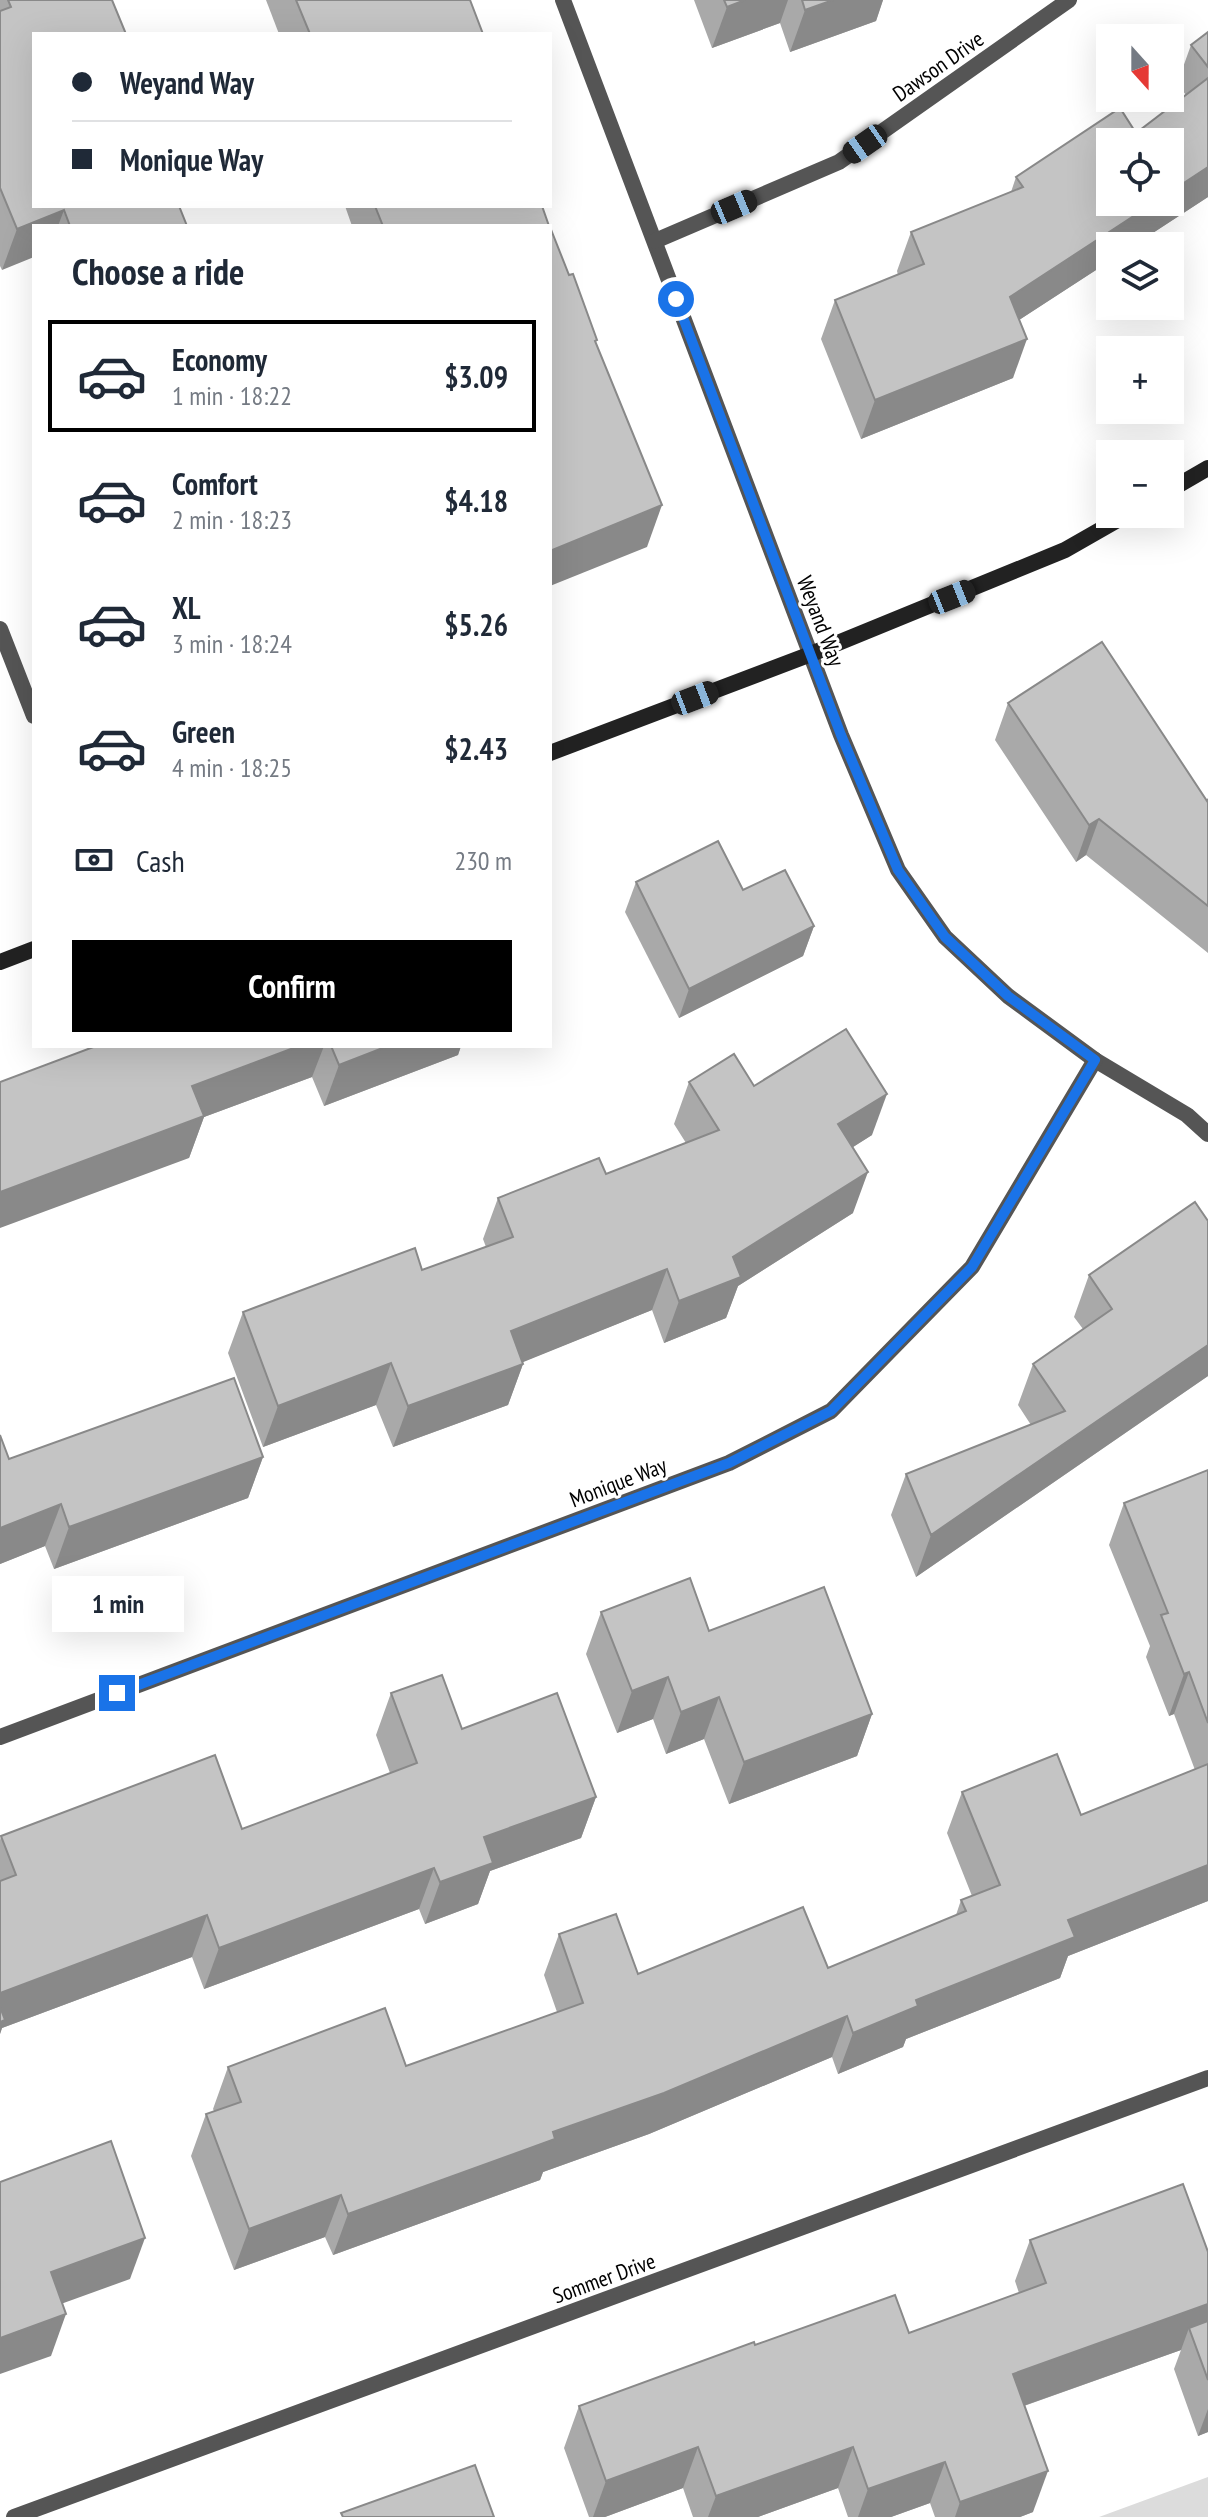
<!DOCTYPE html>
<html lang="en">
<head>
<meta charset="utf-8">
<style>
  :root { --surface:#fff; --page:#f2f2f3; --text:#1f2937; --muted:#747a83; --line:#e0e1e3; --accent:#000 }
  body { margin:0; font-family:"PT Sans Narrow",sans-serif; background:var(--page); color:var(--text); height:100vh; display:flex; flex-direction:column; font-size:30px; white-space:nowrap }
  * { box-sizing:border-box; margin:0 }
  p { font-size:26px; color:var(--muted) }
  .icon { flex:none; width:44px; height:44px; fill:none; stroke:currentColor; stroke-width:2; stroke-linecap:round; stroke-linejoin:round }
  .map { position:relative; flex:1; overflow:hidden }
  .sheet { position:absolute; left:32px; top:224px; width:520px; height:824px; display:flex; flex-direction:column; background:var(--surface); border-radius:0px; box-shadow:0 8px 32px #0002 }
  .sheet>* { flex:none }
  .banner { position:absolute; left:32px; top:32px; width:520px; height:176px; border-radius:0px; box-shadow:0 8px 32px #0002; display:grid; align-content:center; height:176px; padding:0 40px; background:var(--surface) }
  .needle { width:52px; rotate:159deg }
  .controls { position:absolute; left:1096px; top:24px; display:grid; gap:16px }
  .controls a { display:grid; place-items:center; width:88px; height:88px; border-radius:0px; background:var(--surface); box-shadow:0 8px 32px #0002; font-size:40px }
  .end { position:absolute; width:36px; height:36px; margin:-18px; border:10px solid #1a73e8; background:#fff; box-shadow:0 0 0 4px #fff }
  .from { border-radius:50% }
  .bubble { position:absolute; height:56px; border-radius:0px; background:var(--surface); box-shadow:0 8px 32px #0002; font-size:26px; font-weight:700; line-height:56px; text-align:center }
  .car { position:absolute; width:24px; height:48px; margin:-24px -12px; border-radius:10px; box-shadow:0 0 6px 2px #0007; background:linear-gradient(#222 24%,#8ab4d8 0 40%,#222 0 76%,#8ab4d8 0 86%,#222 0) }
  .banner b { display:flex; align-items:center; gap:28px; height:76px; font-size:30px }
  .banner b+b { border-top:2px solid var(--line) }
  .banner i { width:20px; height:20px; background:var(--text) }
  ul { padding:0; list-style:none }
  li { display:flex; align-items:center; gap:24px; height:112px; margin:0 16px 12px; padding:0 24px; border:4px solid transparent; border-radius:0px }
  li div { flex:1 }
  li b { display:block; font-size:30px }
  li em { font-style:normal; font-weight:700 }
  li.on { border-color:var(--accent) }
  li>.icon { width:72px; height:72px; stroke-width:1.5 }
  h2 { padding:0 40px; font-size:36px; line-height:96px }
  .pay { display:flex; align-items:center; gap:20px; height:88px; padding:0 40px; font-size:30px }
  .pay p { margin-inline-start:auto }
  .action { display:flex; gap:16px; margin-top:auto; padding:16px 40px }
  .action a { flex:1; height:92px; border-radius:0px; background:var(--accent); color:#fff; font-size:32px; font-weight:700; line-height:92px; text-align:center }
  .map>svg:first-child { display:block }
  .green { fill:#dcdcdc }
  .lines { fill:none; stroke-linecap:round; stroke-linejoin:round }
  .street { stroke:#555; stroke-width:16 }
  .secondary { stroke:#222; stroke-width:16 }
  .wall { fill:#a9a9a9 }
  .shaded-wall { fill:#898989 }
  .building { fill:#c4c4c4; stroke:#898989; stroke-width:2 }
  .route { stroke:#1a73e8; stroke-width:10 }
  .labels { text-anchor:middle; stroke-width:6; stroke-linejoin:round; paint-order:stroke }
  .street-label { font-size:22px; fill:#000; stroke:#fff }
</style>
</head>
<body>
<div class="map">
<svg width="1208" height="2517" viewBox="0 0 1208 2517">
  <rect width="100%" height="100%" fill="#fff"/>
  <path class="green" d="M1208 2477V2517H1099Z"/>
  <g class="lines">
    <g class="street">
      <path d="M563 0 841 735 898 870 945 937 1008 996 1095 1060 1187 1115 1208 1134"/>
      <path d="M655 241 839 162 1069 0"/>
      <path d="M0 629 34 716"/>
      <path d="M0 1737 729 1463 831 1411 972 1267 1095 1060"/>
      <path d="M14 2517 1208 2078"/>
    </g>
    <g class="secondary">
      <path d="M1170 490 1208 468"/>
      <path d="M550 753 811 654 1065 550 1128 514"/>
      <path d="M0 962 34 949"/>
    </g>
  </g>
  <g class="wall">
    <path d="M0 0H112L34 34 187 226H34L2 270 0 266Z"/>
    <path d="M266 0H470L483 34H279Z"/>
    <path d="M694 0H883L876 21 790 52 780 23 712 48Z"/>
    <path d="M1208 32V197L1019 320 1013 378 861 439 821 339 835 300 898 275 897 271 911 232 1011 192 1016 177 1136 133 1186 95 1177 84 1191 45Z"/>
    <path d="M345 206H542L549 226H352Z"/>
    <path d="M1008 703 1207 801 1208 799V953L1086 855 1076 862 995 740Z"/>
    <path d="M636 882 743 890 814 926 803 956 679 1018 625 912Z"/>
    <path d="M96 1046H461L458 1055 324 1106 312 1077 204 1117 189 1158Z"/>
    <path d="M689 1082 754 1086 872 1135 853 1147V1213L738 1286 726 1318 664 1343 652 1310 522 1362 523 1364 508 1405 393 1447 376 1405 263 1447 228 1353 243 1312 422 1270 486 1247 483 1239 498 1198 606 1174 686 1143 674 1124Z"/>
    <path d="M1089 1275 1208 1376 916 1577 891 1515 906 1474 1031 1425 1018 1405 1033 1364 1083 1329 1074 1317Z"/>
    <path d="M0 1435 9 1459 263 1457 248 1498 54 1569 45 1546 0 1564Z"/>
    <path d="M1208 1470V1901L1068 1956 1060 1978 906 2039 903 2047 838 2074 832 2057 649 2134 543 2172 540 2180 333 2255 325 2237 234 2270 191 2156 206 2114 214 2111 213 2109 228 2067 406 2066 557 2012 544 1975 559 1934 638 1974 828 1968 956 1915 961 1900 972 1896 947 1833 962 1792 1081 1815 1195 1770 1174 1714 1169 1716 1146 1657 1150 1646 1109 1545 1124 1503Z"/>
    <path d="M601 1612 709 1631 872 1714 857 1756 729 1804 704 1739 666 1754 653 1719 617 1733 586 1654Z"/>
    <path d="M391 1693 596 1797 581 1838 490 1871 478 1904 425 1924 419 1909 204 1989 192 1957 2 2028 0 2034V1840L1 1836 242 1829 390 1773 376 1735Z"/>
    <path d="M1030 2240 1208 2252V2432L1198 2436 1174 2369 1181 2350 1024 2406 1033 2512 1020 2517H935L930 2503 891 2517H848L838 2488 758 2517H693L683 2488 605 2517H589L564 2448 579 2406 755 2345 909 2333 1019 2293 1015 2281Z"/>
  </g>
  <g class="shaded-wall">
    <path d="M745 0H788L780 23 712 48 727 7Z"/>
    <path d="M833 0H883L876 21 790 52 805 10Z"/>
    <path d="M1208 167V197L1133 246H1110V261L996 335 1010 297 1155 202H1170V192Z"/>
    <path d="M64 210 58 226H34V257L2 270 17 229Z"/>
    <path d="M1027 339 1013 378 861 439 875 400Z"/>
    <path d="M662 505 647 547 550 586V551Z"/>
    <path d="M1099 819 1086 855 1076 862 1089 825Z"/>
    <path d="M814 926 803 956 679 1018 689 989Z"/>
    <path d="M299 1046H324L312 1077 204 1117 189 1158 0 1228V1192L192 1086Z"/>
    <path d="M388 1046H461L458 1055 324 1106 339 1065Z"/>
    <path d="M887 1094 872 1135 823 1166 838 1124Z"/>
    <path d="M868 1172 853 1213 738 1286 726 1318 664 1343 679 1301 733 1257Z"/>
    <path d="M667 1269 652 1310 496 1373 511 1331Z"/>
    <path d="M1208 1345V1376L916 1577 931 1535Z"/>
    <path d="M391 1363 376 1405 263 1447 278 1406Z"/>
    <path d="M523 1364 508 1405 393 1447 408 1406Z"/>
    <path d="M263 1457 248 1498 54 1569 69 1527Z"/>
    <path d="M61 1504 45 1546 0 1564V1528Z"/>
    <path d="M1189 1672 1174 1714 1169 1716 1184 1674Z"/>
    <path d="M668 1677 653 1719 617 1733 632 1691Z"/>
    <path d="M719 1697 704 1739 666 1754 681 1712Z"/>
    <path d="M872 1714 857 1756 729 1804 744 1762Z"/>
    <path d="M596 1797 581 1838 490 1871 478 1904 425 1924 440 1882 484 1837Z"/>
    <path d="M1208 1865V1901L1068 1956 1060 1978 906 2039 903 2047 838 2074 853 2033 1068 1920Z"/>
    <path d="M434 1868 419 1909 204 1989 219 1948Z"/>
    <path d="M207 1915 192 1957 2 2028 0 2034V1993Z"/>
    <path d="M847 2016 832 2057 649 2134 543 2172 540 2180 333 2255 348 2214Z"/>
    <path d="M341 2195 325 2237 234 2270 249 2229Z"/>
    <path d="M145 2238 130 2279 36 2313 51 2272Z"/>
    <path d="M1208 2304V2341L1189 2328 1181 2350 998 2415 1013 2374Z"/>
    <path d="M66 2314 51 2356 0 2374V2338Z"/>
    <path d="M1208 2409V2432L1198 2436Z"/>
    <path d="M698 2447 683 2488 605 2517H593L606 2481Z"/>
    <path d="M853 2447 838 2488 758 2517H708L716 2496Z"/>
    <path d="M945 2462 930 2503 891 2517H858L868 2489Z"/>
    <path d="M1048 2471 1033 2512 1020 2517H955L960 2502Z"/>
  </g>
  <g class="building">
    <path d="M8 0H112L126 34H34V206H179L187 226H70L64 210 17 229 0 188V11L11 7Z"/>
    <path d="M296 0H470L483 34H310Z"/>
    <path d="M724 0H745L727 7Z"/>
    <path d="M802 0H833L805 10Z"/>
    <path d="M1208 32V67L1191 45Z"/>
    <path d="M1208 78V167L1170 192V142H1110V202H1155L1010 297 1027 339 875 400 835 300 924 264 911 232 1023 187 1016 177 1120 108 1136 133Z"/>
    <path d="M375 206H542L549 226H383Z"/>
    <path d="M550 227 569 275 573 274 597 340 595 341 662 505 550 551Z"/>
    <path d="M1102 642 1207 801 1208 799V906L1099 819 1089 825 1008 703Z"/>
    <path d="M718 841 743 890 785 870 814 926 689 989 636 882Z"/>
    <path d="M846 1029 887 1094 838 1124 868 1172 733 1257 741 1277 679 1301 667 1269 511 1331 523 1364 408 1406 391 1363 278 1406 243 1312 415 1248 422 1270 513 1237 498 1198 599 1158 606 1174 719 1130 689 1082 734 1054 754 1086Z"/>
    <path d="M96 1046H299L192 1086 204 1116 0 1192V1082Z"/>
    <path d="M331 1046H388L339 1065Z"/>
    <path d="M1195 1202 1208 1221V1345L931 1535 906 1474 1065 1411 1033 1364 1112 1309 1089 1275Z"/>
    <path d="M234 1378 263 1457 69 1527 61 1504 0 1528V1435L9 1459Z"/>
    <path d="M1208 1470V1723L1189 1672 1184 1674 1161 1615 1168 1613 1124 1503Z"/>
    <path d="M690 1578 709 1631 824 1587 872 1714 744 1762 719 1697 681 1712 668 1677 632 1691 601 1612Z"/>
    <path d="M442 1675 462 1729 557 1693 596 1797 484 1837 493 1863 440 1882 434 1868 219 1948 207 1915 0 1993V1881L16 1875 1 1836 215 1755 242 1829 417 1763 391 1693Z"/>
    <path d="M1057 1754 1081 1815 1208 1764V1865L1068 1920 1075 1937 916 2000 918 2006 853 2033 847 2016 664 2093 553 2132 555 2139 348 2214 341 2195 249 2229 206 2114 241 2102 228 2067 385 2008 406 2066 583 2003 559 1934 616 1914 638 1974 803 1907 828 1968 966 1911 961 1900 1000 1885 962 1792Z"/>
    <path d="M0 2007 5 2020 0 2022Z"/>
    <path d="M111 2141 145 2238 51 2272 66 2314 0 2338V2182Z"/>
    <path d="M1183 2184 1208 2252V2304L1013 2374 1048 2471 960 2502 945 2462 868 2489 853 2447 716 2496 698 2447 606 2481 579 2406 754 2342 755 2345 895 2295 909 2333 1046 2283 1030 2240Z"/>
    <path d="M1208 2321V2380L1189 2328Z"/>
    <path d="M475 2465 494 2517H343L341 2513Z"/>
  </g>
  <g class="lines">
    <path class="route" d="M117 1693 729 1463 831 1411 972 1267 1095 1060 1008 996 945 937 898 870 841 735 676 299"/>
  </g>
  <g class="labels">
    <g class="street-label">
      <text transform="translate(938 66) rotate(-35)" y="8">Dawson Drive</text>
      <text transform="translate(821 621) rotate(69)" y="8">Weyand Way</text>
      <text transform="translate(618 1482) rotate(-21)" y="8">Monique Way</text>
      <text transform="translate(604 2278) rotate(-20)" y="8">Sommer Drive</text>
    </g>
  </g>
</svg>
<div class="controls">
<a><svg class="needle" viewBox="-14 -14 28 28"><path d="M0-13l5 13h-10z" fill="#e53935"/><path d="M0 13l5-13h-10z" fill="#747a83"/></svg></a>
<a><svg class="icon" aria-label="locate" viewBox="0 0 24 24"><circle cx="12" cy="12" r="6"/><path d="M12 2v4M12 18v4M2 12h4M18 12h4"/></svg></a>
<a><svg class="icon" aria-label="layers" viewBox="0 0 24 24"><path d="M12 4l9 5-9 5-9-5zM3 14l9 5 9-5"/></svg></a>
<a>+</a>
<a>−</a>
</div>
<i class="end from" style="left:676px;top:299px"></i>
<i class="end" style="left:117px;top:1693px"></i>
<div class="bubble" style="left:52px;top:1576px;width:132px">1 min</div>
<i class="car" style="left:865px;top:144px;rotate:235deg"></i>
<i class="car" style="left:734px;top:207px;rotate:67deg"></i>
<i class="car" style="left:952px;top:597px;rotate:68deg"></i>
<i class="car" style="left:695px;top:698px;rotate:69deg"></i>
<div class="banner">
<b><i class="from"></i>Weyand Way</b>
<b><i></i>Monique Way</b>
</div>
<section class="sheet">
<h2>Choose a ride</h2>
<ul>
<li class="on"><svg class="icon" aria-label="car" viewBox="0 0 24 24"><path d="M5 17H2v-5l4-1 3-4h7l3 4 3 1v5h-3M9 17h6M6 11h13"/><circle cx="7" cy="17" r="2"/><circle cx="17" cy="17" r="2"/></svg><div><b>Economy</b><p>1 min · 18:22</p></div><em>$3.09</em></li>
<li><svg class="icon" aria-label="car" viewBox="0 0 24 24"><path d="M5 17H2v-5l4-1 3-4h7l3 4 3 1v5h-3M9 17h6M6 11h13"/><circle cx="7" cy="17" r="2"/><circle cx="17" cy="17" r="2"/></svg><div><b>Comfort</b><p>2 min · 18:23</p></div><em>$4.18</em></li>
<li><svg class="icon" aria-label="car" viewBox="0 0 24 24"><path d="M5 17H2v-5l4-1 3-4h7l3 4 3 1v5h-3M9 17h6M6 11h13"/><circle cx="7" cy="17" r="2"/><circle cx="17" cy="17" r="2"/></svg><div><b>XL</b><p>3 min · 18:24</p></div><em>$5.26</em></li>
<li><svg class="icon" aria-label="car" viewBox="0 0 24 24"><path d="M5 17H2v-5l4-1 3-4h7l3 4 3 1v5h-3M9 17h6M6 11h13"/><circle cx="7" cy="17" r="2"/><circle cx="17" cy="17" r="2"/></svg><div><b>Green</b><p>4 min · 18:25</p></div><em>$2.43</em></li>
</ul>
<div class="pay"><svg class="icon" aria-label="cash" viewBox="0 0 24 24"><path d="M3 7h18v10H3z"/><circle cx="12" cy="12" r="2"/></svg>Cash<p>230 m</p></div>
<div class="action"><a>Confirm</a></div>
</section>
</div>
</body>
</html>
